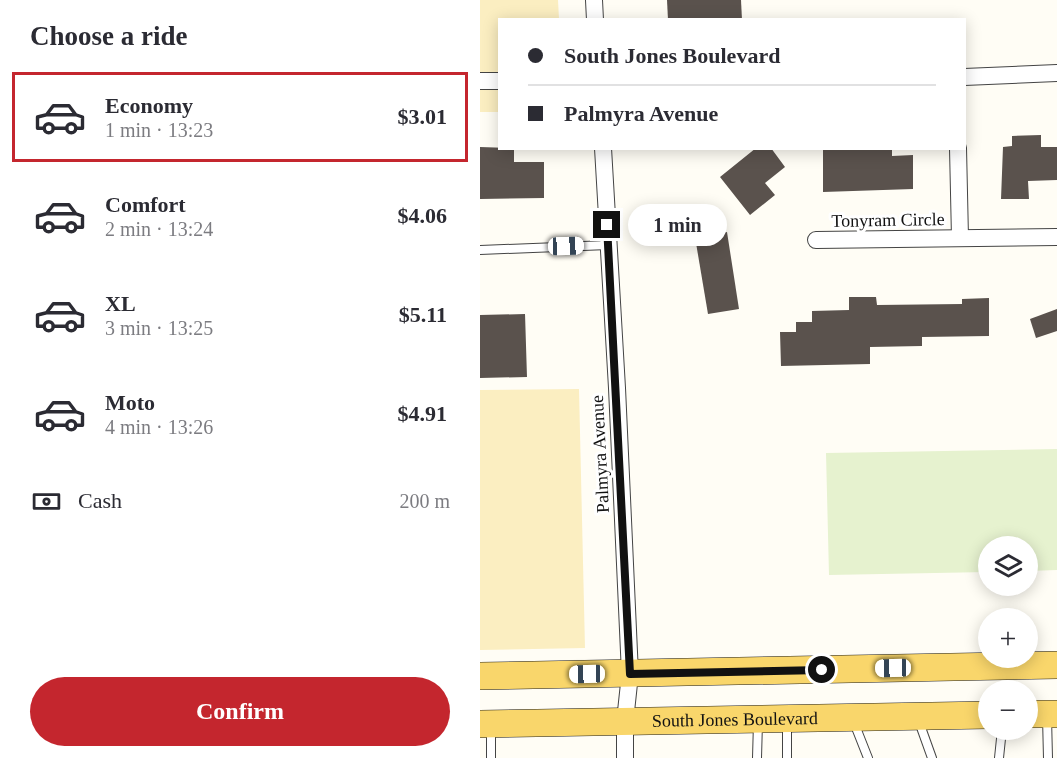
<!DOCTYPE html>
<html lang="en">
<head>
<meta charset="utf-8">
<style>
  :root { --surface:#fff; --page:#f7f7f7; --text:#2b2b33; --muted:#7c7c81; --line:#e1e1e2; --accent:#c4262e }
  body { margin:0; font-family:Georgia,serif; background:var(--page); color:var(--text); height:100vh; display:flex; flex-direction:column; font-size:22px; white-space:nowrap }
  * { box-sizing:border-box; margin:0 }
  p { font-size:20px; color:var(--muted) }
  .icon { flex:none; width:33px; height:33px; fill:none; stroke:currentColor; stroke-width:2; stroke-linecap:round; stroke-linejoin:round }
  .map { position:relative; flex:1; overflow:hidden }
  .sheet { display:flex; flex-direction:column; background:var(--surface); width:480px }
  .sheet>* { flex:none }
  .hud { position:absolute; left:18px; top:18px; width:468px; height:132px; border-radius:0px; box-shadow:0 3px 15px #0003; display:grid; align-content:center; height:132px; padding:0 30px; background:var(--surface) }
  .fabs { position:absolute; left:498px; top:536px; display:grid; gap:12px }
  .fabs a { display:grid; place-items:center; width:60px; height:60px; border-radius:50%; background:var(--surface); box-shadow:0 3px 15px #0003; font-size:30px }
  .end { position:absolute; width:27px; height:27px; margin:-14px; border:8px solid #111; background:#fff; box-shadow:0 0 0 3px #fff }
  .from { border-radius:50% }
  .bubble { position:absolute; height:42px; border-radius:21px; background:var(--surface); box-shadow:0 3px 15px #0003; font-size:20px; font-weight:700; line-height:42px; text-align:center }
  .car { position:absolute; width:18px; height:36px; margin:-18px -9px; border-radius:8px; box-shadow:0 0 4px 2px #0007; background:linear-gradient(#fff 24%,#345 0 40%,#fff 0 76%,#345 0 86%,#fff 0) }
  .hud b { display:flex; align-items:center; gap:21px; height:57px; font-size:22px }
  .hud b+b { border-top:2px solid var(--line) }
  .hud i { width:15px; height:15px; background:var(--text) }
  ul { padding:0; list-style:none }
  li { display:flex; align-items:center; gap:18px; height:90px; margin:0 12px 9px; padding:0 18px; border:3px solid transparent; border-radius:0px }
  li div { flex:1 }
  li b { display:block; font-size:22px }
  li em { font-style:normal; font-weight:700 }
  li.active { border-color:var(--accent) }
  li>.icon { width:54px; height:54px; stroke-width:1.5 }
  h2 { padding:0 30px; font-size:27px; line-height:72px }
  .pay { display:flex; align-items:center; gap:15px; height:66px; padding:0 30px; font-size:22px }
  .pay p { margin-inline-start:auto }
  .cta { display:flex; gap:12px; margin-top:auto; padding:12px 30px }
  .cta a { flex:1; height:69px; border-radius:36px; background:var(--accent); color:#fff; font-size:24px; font-weight:700; line-height:69px; text-align:center }
  main { display:flex; flex:1; min-height:0 }
  .map>svg:first-child { display:block }
  .sand { fill:#fbeec1 }
  .pitch { fill:#e6f2cf }
  .building { fill:#5a524d }
  .lines { fill:none; stroke-linecap:round; stroke-linejoin:round }
  .service-casing { stroke:#444; stroke-width:10 }
  .minor-casing { stroke:#444; stroke-width:18 }
  .primary-casing { stroke:#222; stroke-width:28 }
  .service { stroke:#fff; stroke-width:8 }
  .minor { stroke:#fff; stroke-width:16 }
  .primary { stroke:#f9d66b; stroke-width:27 }
  .route { stroke:#111; stroke-width:8 }
  .labels { text-anchor:middle; stroke-width:6; stroke-linejoin:round; paint-order:stroke }
  .street-label { font-size:18px; fill:#111; stroke:#fff }
</style>
</head>
<body>
<main>
<section class="sheet">
<h2>Choose a ride</h2>
<ul>
<li class="active"><svg class="icon" aria-label="car" viewBox="0 0 24 24"><path d="M5 17H2v-5l4-1 3-4h7l3 4 3 1v5h-3M9 17h6M6 11h13"/><circle cx="7" cy="17" r="2"/><circle cx="17" cy="17" r="2"/></svg><div><b>Economy</b><p>1 min · 13:23</p></div><em>$3.01</em></li>
<li><svg class="icon" aria-label="car" viewBox="0 0 24 24"><path d="M5 17H2v-5l4-1 3-4h7l3 4 3 1v5h-3M9 17h6M6 11h13"/><circle cx="7" cy="17" r="2"/><circle cx="17" cy="17" r="2"/></svg><div><b>Comfort</b><p>2 min · 13:24</p></div><em>$4.06</em></li>
<li><svg class="icon" aria-label="car" viewBox="0 0 24 24"><path d="M5 17H2v-5l4-1 3-4h7l3 4 3 1v5h-3M9 17h6M6 11h13"/><circle cx="7" cy="17" r="2"/><circle cx="17" cy="17" r="2"/></svg><div><b>XL</b><p>3 min · 13:25</p></div><em>$5.11</em></li>
<li><svg class="icon" aria-label="car" viewBox="0 0 24 24"><path d="M5 17H2v-5l4-1 3-4h7l3 4 3 1v5h-3M9 17h6M6 11h13"/><circle cx="7" cy="17" r="2"/><circle cx="17" cy="17" r="2"/></svg><div><b>Moto</b><p>4 min · 13:26</p></div><em>$4.91</em></li>
</ul>
<div class="pay"><svg class="icon" aria-label="cash" viewBox="0 0 24 24"><path d="M3 7h18v10H3z"/><circle cx="12" cy="12" r="2"/></svg>Cash<p>200 m</p></div>
<div class="cta"><a>Confirm</a></div>
</section>
<div class="map">
<svg width="577" height="758" viewBox="0 0 577 758">
  <rect width="100%" height="100%" fill="#fffdf5"/>
  <g class="sand">
    <path d="M0 0H78L79 19 20 20 19 112H0Z"/>
    <path d="M99 389 105 648 0 650V390Z"/>
  </g>
  <path class="pitch" d="M577 449V570L548 571V546H508V572L349 575 346 453Z"/>
  <g class="building">
    <path d="M187 0H261L262 20H188Z"/>
    <path d="M561 135V147H577V180L548 181 549 199H521L523 147 532 146V136Z"/>
    <path d="M0 147 34 148V162H64V198L0 199Z"/>
    <path d="M276 148H291L305 167 285 183 295 195 270 215 240 177Z"/>
    <path d="M343 148H412V156L433 155V189L343 192Z"/>
    <path d="M247 232 259 309 228 314 215 237Z"/>
    <path d="M369 297H396L397 305 482 304V299L509 298V336L442 337V346L390 347V364L301 366 300 332H316V322H332V311L369 310Z"/>
    <path d="M577 309V331L556 338 550 319Z"/>
    <path d="M45 314 47 377 0 378V315Z"/>
  </g>
  <g class="lines">
    <defs>
      <g id="service">
        <path d="M0 250 128 245"/>
        <path d="M567 717 568 758"/>
        <path d="M438 719 452 758"/>
        <path d="M373 720 388 758"/>
        <path d="M11 727V758"/>
        <path d="M277 758 278 722"/>
        <path d="M307 758V722"/>
        <path d="M519 758 522 729"/>
      </g>
      <g id="minor">
        <path d="M114 0 115 20"/>
        <path d="M484 77 577 73"/>
        <path d="M0 81H20"/>
        <path d="M123 148 137 388 150 674 145 721V758"/>
        <path d="M478 148 480 238"/>
        <path d="M336 240 577 237"/>
      </g>
      <g id="primary">
        <path d="M0 676 577 665"/>
        <path d="M548 714H577"/>
        <path id="s1" d="M0 724 508 715"/>
      </g>
    </defs>
    <use href="#service" class="service-casing"/>
    <use href="#minor" class="minor-casing"/>
    <use href="#primary" class="primary-casing"/>
    <use href="#service" class="service"/>
    <use href="#minor" class="minor"/>
    <use href="#primary" class="primary"/>
  </g>
  <g class="lines">
    <path class="route" d="M127 225 150 674 342 670"/>
  </g>
  <g class="labels">
    <g class="street-label">
      <text transform="translate(408 220) rotate(-1)" y="6">Tonyram Circle</text>
      <text transform="translate(120 454) rotate(-93)" y="6">Palmyra Avenue</text>
      <text dy="6" stroke="none"><textPath href="#s1" startOffset="255">South Jones Boulevard</textPath></text>
    </g>
  </g>
</svg>
<div class="fabs">
<a><svg class="icon" aria-label="layers" viewBox="0 0 24 24"><path d="M12 4l9 5-9 5-9-5zM3 14l9 5 9-5"/></svg></a>
<a>+</a>
<a>−</a>
</div>
<i class="end from" style="left:342px;top:670px"></i>
<i class="end" style="left:127px;top:225px"></i>
<div class="bubble" style="left:148px;top:204px;width:99px">1 min</div>
<i class="car" style="left:86px;top:246px;rotate:88deg"></i>
<i class="car" style="left:413px;top:668px;rotate:269deg"></i>
<i class="car" style="left:107px;top:674px;rotate:269deg"></i>
<div class="hud">
<b><i class="from"></i>South Jones Boulevard</b>
<b><i></i>Palmyra Avenue</b>
</div>
</div>
</main>
</body>
</html>
